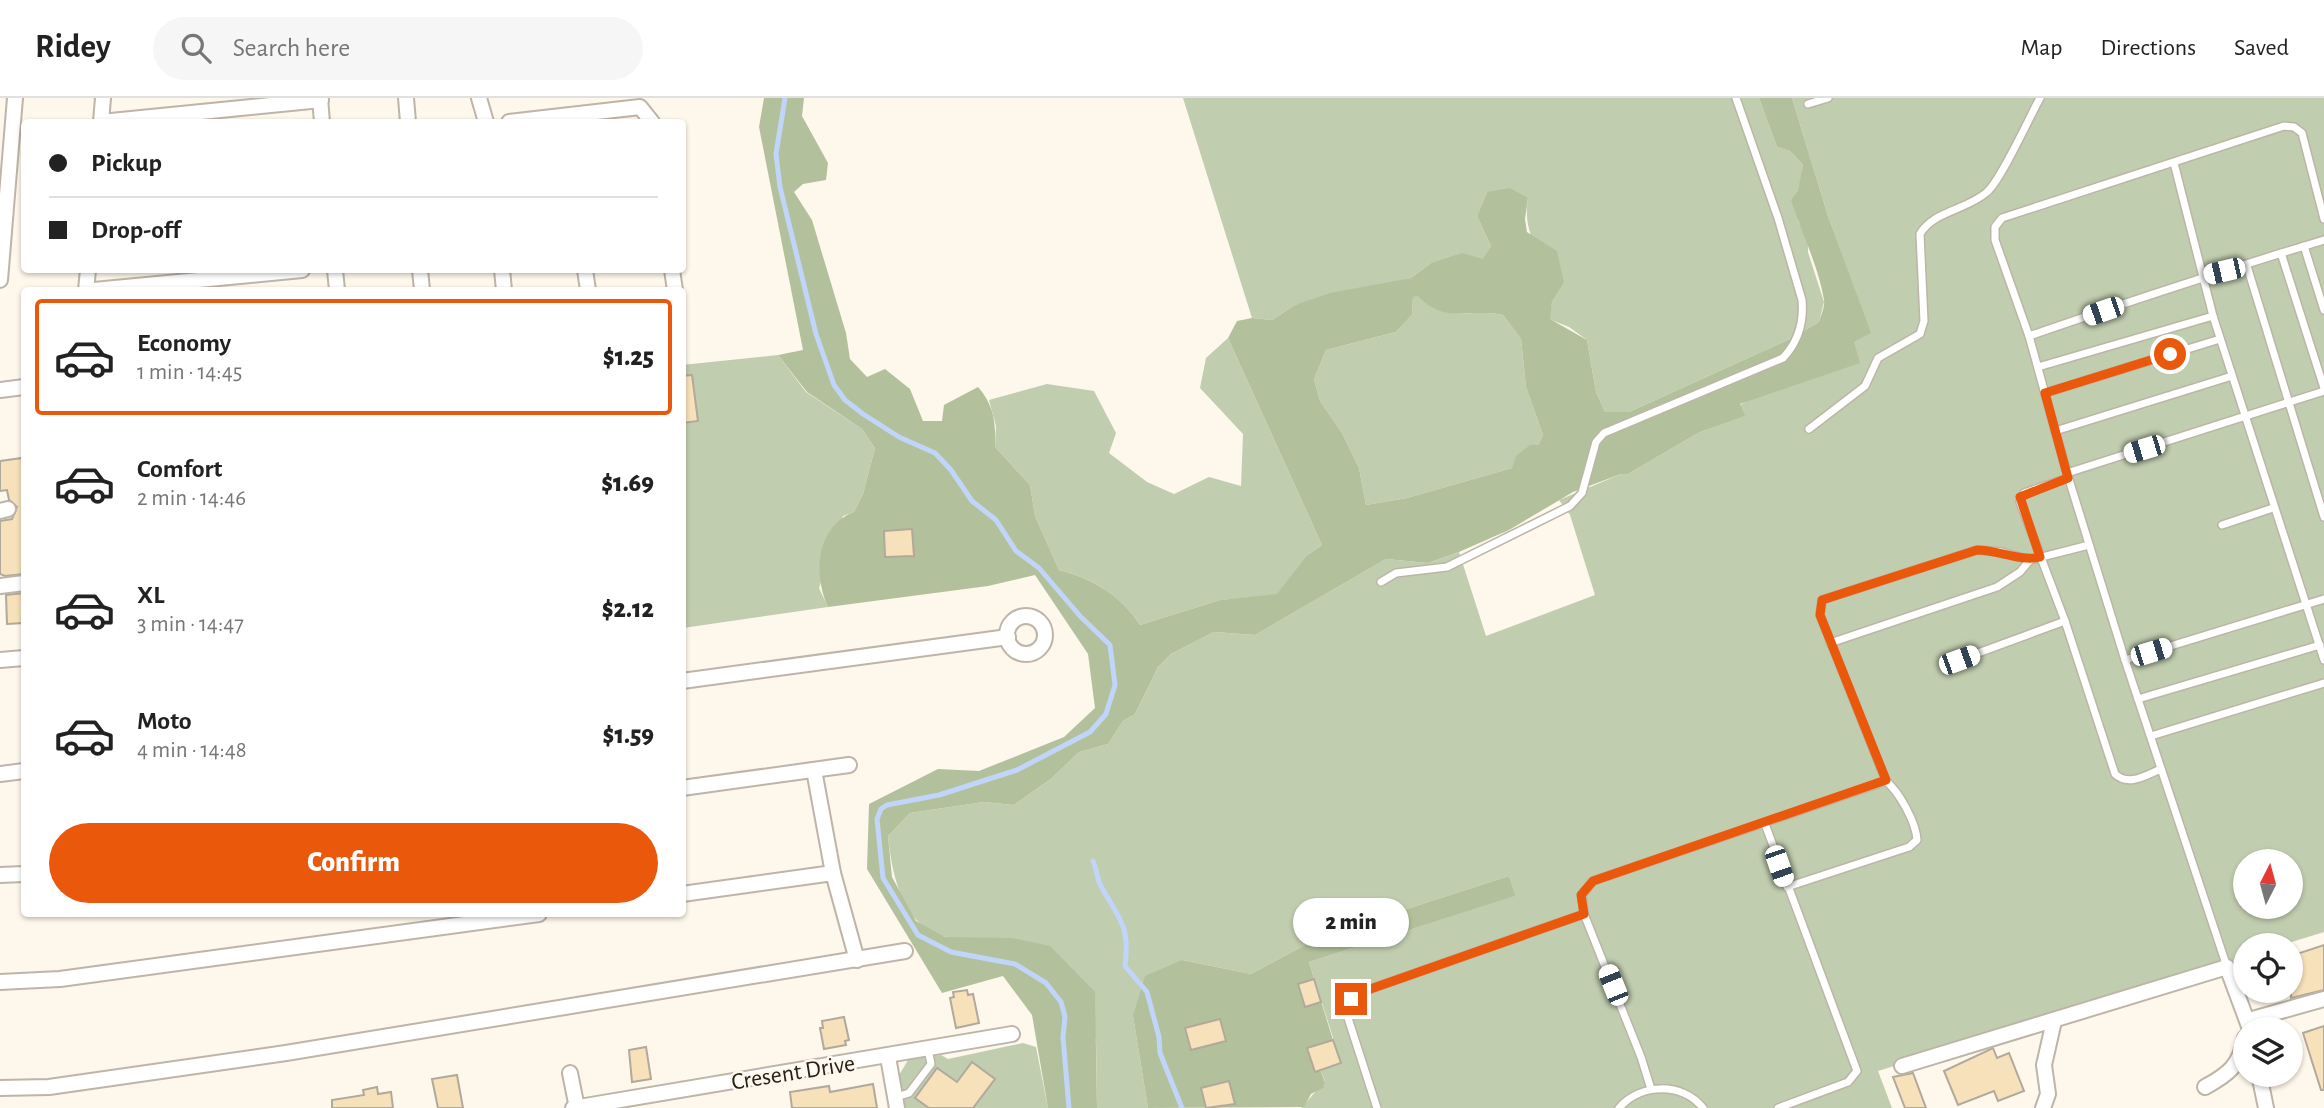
<!DOCTYPE html>
<html lang="en">
<head>
<meta charset="utf-8">
<style>
  :root { --surface:#fff; --page:#f6f6f6; --text:#222; --muted:#767676; --line:#e0e0e0; --accent:#ea580c }
  body { margin:0; font-family:"Alegreya Sans",sans-serif; background:var(--page); color:var(--text); height:100vh; display:flex; flex-direction:column; font-size:26px; white-space:nowrap }
  * { box-sizing:border-box; margin:0 }
  p { font-size:23px; color:var(--muted) }
  .icon { flex:none; width:38px; height:38px; fill:none; stroke:currentColor; stroke-width:2; stroke-linecap:round; stroke-linejoin:round }
  .map { position:relative; flex:1; overflow:hidden }
  .sheet { position:absolute; left:21px; top:189px; width:665px; height:630px; display:flex; flex-direction:column; background:var(--surface); border-radius:7px; box-shadow:0 2px 5px #0004 }
  .sheet>* { flex:none }
  .guide { position:absolute; left:21px; top:21px; width:665px; height:154px; border-radius:7px; box-shadow:0 2px 5px #0004; display:grid; align-content:center; height:154px; padding:0 28px; background:var(--surface) }
  .needle { width:46px; rotate:6deg }
  .buttons { position:absolute; left:2233px; top:751px; display:grid; gap:14px }
  .buttons a { display:grid; place-items:center; width:70px; height:70px; border-radius:50%; background:var(--surface); box-shadow:0 2px 5px #0004; font-size:35px }
  .end { position:absolute; width:32px; height:32px; margin:-16px; border:9px solid #ea580c; background:#fff; box-shadow:0 0 0 4px #fff }
  .from { border-radius:50% }
  .bubble { position:absolute; height:49px; border-radius:24px; background:var(--surface); box-shadow:0 2px 5px #0004; font-size:23px; font-weight:800; line-height:49px; text-align:center }
  .car { position:absolute; width:21px; height:42px; margin:-21px -10px; border-radius:9px; box-shadow:0 0 5px 2px #0007; background:linear-gradient(#fff 24%,#345 0 40%,#fff 0 76%,#345 0 86%,#fff 0) }
  .guide b { display:flex; align-items:center; gap:24px; height:66px; font-size:26px }
  .guide b+b { border-top:2px solid var(--line) }
  .guide i { width:18px; height:18px; background:var(--text) }
  ul { padding:12px 0 0; list-style:none }
  li { display:flex; align-items:center; gap:21px; height:116px; margin:0 14px 10px; padding:0 14px; border:4px solid transparent; border-radius:7px }
  li div { flex:1 }
  li b { display:block; font-size:26px }
  li em { font-style:normal; font-weight:800 }
  li.current { border-color:var(--accent) }
  li>.icon { width:63px; height:63px; stroke-width:1.5 }
  .button { display:flex; gap:14px; margin-top:auto; padding:14px 28px }
  .button a { flex:1; height:80px; border-radius:42px; background:var(--accent); color:#fff; font-size:28px; font-weight:800; line-height:80px; text-align:center }
  header { display:flex; align-items:center; gap:42px; box-sizing:border-box; height:98px; padding:0 35px; background:var(--surface); border-bottom:2px solid var(--line) }
  header strong { font-size:33px }
  nav { display:flex; gap:38px; margin-inline-start:auto; font-size:24px }
  .search { width:490px; height:63px; background:var(--page); display:flex; align-items:center; gap:18px; box-sizing:border-box; padding:0 24px; border-radius:38px; color:var(--muted); font-size:26px }
  .map>svg:first-child { display:block }
  .green { fill:#c1cdaf; fill-rule:evenodd }
  .forest { fill:#b2c19b; fill-rule:evenodd }
  .lines { fill:none; stroke-linecap:round; stroke-linejoin:round }
  .stream { stroke:#c1d5fa; stroke-width:5 }
  .building { fill:#f7e1bb; stroke:#b1a99b; stroke-width:2 }
  .lane-casing { stroke:#bdb5a7; stroke-width:10 }
  .street-casing { stroke:#bdb5a7; stroke-width:18 }
  .lane { stroke:#fff; stroke-width:7 }
  .street { stroke:#fff; stroke-width:14 }
  .route { stroke:#ea580c; stroke-width:9 }
  .labels { text-anchor:middle; stroke-width:5; stroke-linejoin:round; paint-order:stroke }
  .street-label { font-size:24px; fill:#23201b; stroke:#fef7eb }
</style>
</head>
<body>
<header>
<strong>Ridey</strong>
<div class="search"><svg class="icon" aria-label="search" viewBox="0 0 24 24"><circle cx="10" cy="10" r="6"/><path d="M15 15l6 6"/></svg>Search here</div>
<nav><a>Map</a><a>Directions</a><a>Saved</a></nav>
</header>
<div class="map">
<svg width="2324" height="1010" viewBox="0 0 2324 1010">
  <rect width="100%" height="100%" fill="#fef7eb"/>
  <g class="green">
    <path d="M1183 0H1759L1777 49 1790 53 1803 67 1798 123 1808 140V154L1824 204 1819 224 1790 241 1629 314H1605L1596 294 1587 242 1569 229 1549 221 1552 204 1564 185C1541 153 1522 141 1528 100L1487 94 1477 118 1491 148 1484 161 1431 165 1411 180 1295 207 1272 222 1252 220Z"/>
    <path d="M1792 0H2324V834L2282 847H2245V859L1878 973 1892 1010H1301L1325 983 1320 972 1341 965 1309 864 1514 798 1509 778 1320 839 1251 876 1182 862 1133 918 1148 1010H1097L1096 941 1012 840C991 840 966 844 946 839 902 829 892 776 888 738L910 715 984 704 1014 707 1052 680 1079 654 1108 646 1123 623 1135 616 1158 569 1171 556 1214 534 1255 537 1386 461 1428 465 1459 454 1486 538 1595 497 1570 417 1559 402 1621 376H1628L1700 334 1744 318 1740 307 1870 235 1828 118ZM2245 763H2291V808H2245Z"/>
    <path d="M1418 197C1445 227 1469 210 1503 217L1521 241 1526 289 1543 337 1538 347 1512 370 1407 400 1366 407 1359 370 1342 335 1320 303 1314 281 1326 252 1396 234 1412 217 1413 199Z"/>
    <path d="M1228 240 1322 447 1306 458 1277 497 1220 502 1140 527C1121 497 1093 481 1059 472L1035 418 1030 387 995 349 996 328 989 302 1047 286 1094 293 1116 335 1109 355 1147 384 1174 396 1209 379 1241 388 1243 336 1200 290 1206 260Z"/>
    <path d="M778 257 806 294 862 331 875 350 863 396 854 414 843 418 819 490 828 509 683 530 682 267Z"/>
    <path d="M1023 945 1036 949 1048 1010H904L898 979 908 962 941 957 948 961Z"/>
  </g>
  <g class="forest">
    <path d="M764 0H804L802 18 828 65 826 82 803 86 794 94 812 122 846 235 850 261 867 279 885 271 910 291 923 323H942L944 307 978 289C994 307 996 325 995 349L1030 387 1035 418 1059 472C1093 481 1121 497 1140 527L1220 502 1277 496 1306 458 1322 447 1228 240 1237 223 1252 220 1272 222 1295 207 1330 195 1411 180 1431 165 1462 155 1483 161 1491 148 1477 118 1487 94 1510 90 1528 100 1525 121 1527 134 1557 153 1564 185 1552 204 1550 221 1587 242 1596 294 1605 314H1629L1790 241 1819 224C1821 217 1825 209 1824 202 1819 170 1801 133 1791 102L1798 93 1803 67 1790 53 1777 49 1759 0H1792L1828 118 1871 235 1854 244 1860 265 1740 306 1745 318 1700 334 1628 376H1621L1573 394 1509 432 1459 454 1428 465 1386 461 1255 537 1214 534 1171 556 1158 569 1135 616 1123 623 1108 646 1079 654 1052 680 1014 707 984 704 910 715 888 738 892 779 916 823 945 839 1012 840 1050 848 1095 894 1097 1010H1048L1032 917 1003 878 942 895 867 771 869 706 938 671 979 673 1064 639 1095 610 1088 556 1035 477 988 488 828 509C813 477 816 428 854 414L863 396 875 350 862 331 807 294 778 257 803 252 759 29ZM1418 198C1445 227 1469 210 1503 217L1521 241 1526 289 1543 337 1538 347H1530L1516 358 1512 370 1407 400 1366 407 1359 370 1342 335 1320 303 1314 281 1326 252 1396 234 1412 217 1413 199Z"/>
    <path d="M1509 778 1515 798 1309 864 1333 942 1307 950 1315 973 1320 972 1325 984 1323 990 1311 996 1304 1009 1148 1010 1133 918 1145 878 1182 862 1251 876 1320 839Z"/>
  </g>
  <g class="lines">
    <g class="stream">
      <path d="M785 0 776 56 780 89 816 236 834 287 845 302 863 316 899 339 935 355 951 372 972 403 996 422 1016 453 1039 470 1080 518 1110 547 1115 587 1106 616 1090 634 1017 672 939 697 887 707 881 711 877 721 883 780 918 837 951 854 1015 866 1046 885 1061 904 1065 919 1063 939 1069 1010"/>
      <path d="M1093 763C1097 772 1097 782 1102 790 1120 822 1130 828 1125 868L1147 894 1159 939 1160 955 1182 1010"/>
    </g>
  </g>
  <g class="building">
    <path d="M692 277 698 323 682 325V278Z"/>
    <path d="M22 360 24 476 5 478 0 476V423L12 421 17 409 9 402 7 392 0 393V363Z"/>
    <path d="M912 431 914 458 885 459 884 433Z"/>
    <path d="M24 495V525L7 526 6 497Z"/>
    <path d="M2324 847V892L2291 900V858Z"/>
    <path d="M1314 881 1321 904 1305 909 1298 886Z"/>
    <path d="M967 892 968 897 973 896 979 925 956 930 950 900 954 899 953 894Z"/>
    <path d="M844 919 849 942 845 943 846 947 824 951 820 930H823L822 923Z"/>
    <path d="M1220 921 1226 943 1191 952 1185 930Z"/>
    <path d="M2324 928V992H2321L2303 935Z"/>
    <path d="M1333 942 1341 965 1315 974 1307 950Z"/>
    <path d="M646 949 651 981 632 984 629 952Z"/>
    <path d="M1993 950 1997 960 2009 955 2024 993 1998 1003 1994 993 1958 1007 1944 973Z"/>
    <path d="M972 964 995 981 973 1010H929L915 1000 937 970 957 984Z"/>
    <path d="M1913 975 1926 1010H1905L1893 979Z"/>
    <path d="M457 977 463 1010H438L432 981Z"/>
    <path d="M1229 983 1235 1006 1206 1010 1201 990Z"/>
    <path d="M873 986 877 1010H792L790 994 829 988 830 994Z"/>
    <path d="M377 989 378 996 391 994 393 1010H332V1002L364 997 363 992Z"/>
  </g>
  <g class="lines">
    <defs>
      <g id="lane">
        <path d="M1808 6 1828 0"/>
        <path d="M2174 65 2213 218 2324 562"/>
        <path d="M2304 148 2324 212"/>
        <path d="M2281 155 2324 290"/>
        <path d="M2247 168 2324 419"/>
        <path d="M2029 238C2127 204 2225 172 2324 142"/>
        <path d="M2038 269 2213 218"/>
        <path d="M2045 295 2220 241"/>
        <path d="M1809 331 1865 288 1878 260 1920 236 1924 223 1920 136C1933 113 1967 112 1987 94 2001 82 2029 20 2040 0"/>
        <path d="M2055 333 2232 278"/>
        <path d="M2067 375 2324 293"/>
        <path d="M2068 380 2024 395 2020 404 2065 523 2115 676C2129 689 2146 677 2161 671"/>
        <path d="M2222 427 2273 410"/>
        <path d="M1381 484 1396 475 1447 469 1570 408 1582 395 1596 344 1604 335 1783 260C1798 244 1804 224 1802 202L1778 120 1736 0"/>
        <path d="M1830 545 1997 489 2020 474 2030 462"/>
        <path d="M1959 562 2065 523"/>
        <path d="M2125 562 2324 501"/>
        <path d="M2138 601 2320 547"/>
        <path d="M2151 638 2324 585"/>
        <path d="M1765 726 1857 973 1848 984 1778 1010"/>
        <path d="M1787 789 1909 749 1917 742C1916 724 1899 694 1886 683L1820 517 1822 502 1977 452 2002 454 2030 462 2089 447"/>
        <path d="M2227 869 2125 562 2067 375 2029 238 1995 142V129L2002 120 2284 28 2294 29 2302 35 2324 121"/>
        <path d="M1651 991 1641 959 1584 816 1582 797 1593 783 1886 683"/>
        <path d="M896 999 909 995 931 966 928 951"/>
        <path d="M1377 1010 1347 917 1351 900 1359 895 1584 816"/>
        <path d="M1619 1010C1641 985 1682 984 1703 1010"/>
      </g>
      <g id="street">
        <path d="M320 0 322 24"/>
        <path d="M406 0 408 24"/>
        <path d="M479 0 486 24"/>
        <path d="M101 24 321 2"/>
        <path d="M101 24 103 0"/>
        <path d="M509 24 640 9 652 24"/>
        <path d="M335 172 337 192"/>
        <path d="M420 172 422 192"/>
        <path d="M502 172 504 192"/>
        <path d="M585 172 588 192"/>
        <path d="M672 172 675 192"/>
        <path d="M0 182 15 0"/>
        <path d="M86 192 88 172"/>
        <path d="M94 192 302 172"/>
        <path d="M0 292 24 289"/>
        <path d="M0 413 8 411"/>
        <path d="M0 488 24 485"/>
        <circle cx="1026" cy="537" r="19"/>
        <path d="M0 562 24 560"/>
        <path d="M682 583 1008 539"/>
        <path d="M814 672 833 775 857 862"/>
        <path d="M0 676 24 673"/>
        <path d="M682 690 849 667"/>
        <path d="M0 777 24 776"/>
        <path d="M682 796 833 775"/>
        <path d="M0 884 60 881 539 816"/>
        <path d="M2249 922 2324 901"/>
        <path d="M888 959 897 1010"/>
        <path d="M1902 968 2227 869 2250 931"/>
        <path d="M570 975 577 1010"/>
        <path d="M2259 976 2266 1010"/>
        <path d="M2205 989C2229 976 2240 967 2245 940"/>
        <path d="M0 990 49 989 286 955 905 853"/>
        <path d="M573 1010 1012 936"/>
        <path d="M2043 1010 2048 996 2044 967 2054 923"/>
      </g>
    </defs>
    <use href="#lane" class="lane-casing"/>
    <use href="#street" class="street-casing"/>
    <use href="#lane" class="lane"/>
    <use href="#street" class="street"/>
  </g>
  <g class="lines">
    <path class="route" d="M1351 901 1359 895 1584 816 1581 797 1593 783 1886 682 1820 517 1822 502 1977 452C1998 452 2021 464 2040 459L2020 399 2068 380 2045 295 2170 256"/>
  </g>
  <g class="labels">
    <g class="street-label">
      <text transform="translate(793 974) rotate(-9)" y="8">Cresent Drive</text>
    </g>
  </g>
</svg>
<div class="buttons">
<a><svg class="needle" viewBox="-14 -14 28 28"><path d="M0-13l5 13h-10z" fill="#e53935"/><path d="M0 13l5-13h-10z" fill="#767676"/></svg></a>
<a><svg class="icon" aria-label="locate" viewBox="0 0 24 24"><circle cx="12" cy="12" r="6"/><path d="M12 2v4M12 18v4M2 12h4M18 12h4"/></svg></a>
<a><svg class="icon" aria-label="layers" viewBox="0 0 24 24"><path d="M12 4l9 5-9 5-9-5zM3 14l9 5 9-5"/></svg></a>
</div>
<i class="end from" style="left:2170px;top:256px"></i>
<i class="end" style="left:1351px;top:901px"></i>
<div class="bubble" style="left:1293px;top:800px;width:116px">2 min</div>
<i class="car" style="left:2224px;top:173px;rotate:257deg"></i>
<i class="car" style="left:2103px;top:213px;rotate:251deg"></i>
<i class="car" style="left:2144px;top:351px;rotate:253deg"></i>
<i class="car" style="left:2151px;top:554px;rotate:73deg"></i>
<i class="car" style="left:1959px;top:562px;rotate:70deg"></i>
<i class="car" style="left:1779px;top:768px;rotate:161deg"></i>
<i class="car" style="left:1613px;top:887px;rotate:338deg"></i>
<div class="guide">
<b><i class="from"></i>Pickup</b>
<b><i></i>Drop-off</b>
</div>
<section class="sheet">
<ul>
<li class="current"><svg class="icon" aria-label="car" viewBox="0 0 24 24"><path d="M5 17H2v-5l4-1 3-4h7l3 4 3 1v5h-3M9 17h6M6 11h13"/><circle cx="7" cy="17" r="2"/><circle cx="17" cy="17" r="2"/></svg><div><b>Economy</b><p>1 min · 14:45</p></div><em>$1.25</em></li>
<li><svg class="icon" aria-label="car" viewBox="0 0 24 24"><path d="M5 17H2v-5l4-1 3-4h7l3 4 3 1v5h-3M9 17h6M6 11h13"/><circle cx="7" cy="17" r="2"/><circle cx="17" cy="17" r="2"/></svg><div><b>Comfort</b><p>2 min · 14:46</p></div><em>$1.69</em></li>
<li><svg class="icon" aria-label="car" viewBox="0 0 24 24"><path d="M5 17H2v-5l4-1 3-4h7l3 4 3 1v5h-3M9 17h6M6 11h13"/><circle cx="7" cy="17" r="2"/><circle cx="17" cy="17" r="2"/></svg><div><b>XL</b><p>3 min · 14:47</p></div><em>$2.12</em></li>
<li><svg class="icon" aria-label="car" viewBox="0 0 24 24"><path d="M5 17H2v-5l4-1 3-4h7l3 4 3 1v5h-3M9 17h6M6 11h13"/><circle cx="7" cy="17" r="2"/><circle cx="17" cy="17" r="2"/></svg><div><b>Moto</b><p>4 min · 14:48</p></div><em>$1.59</em></li>
</ul>
<div class="button"><a>Confirm</a></div>
</section>
</div>
</body>
</html>
